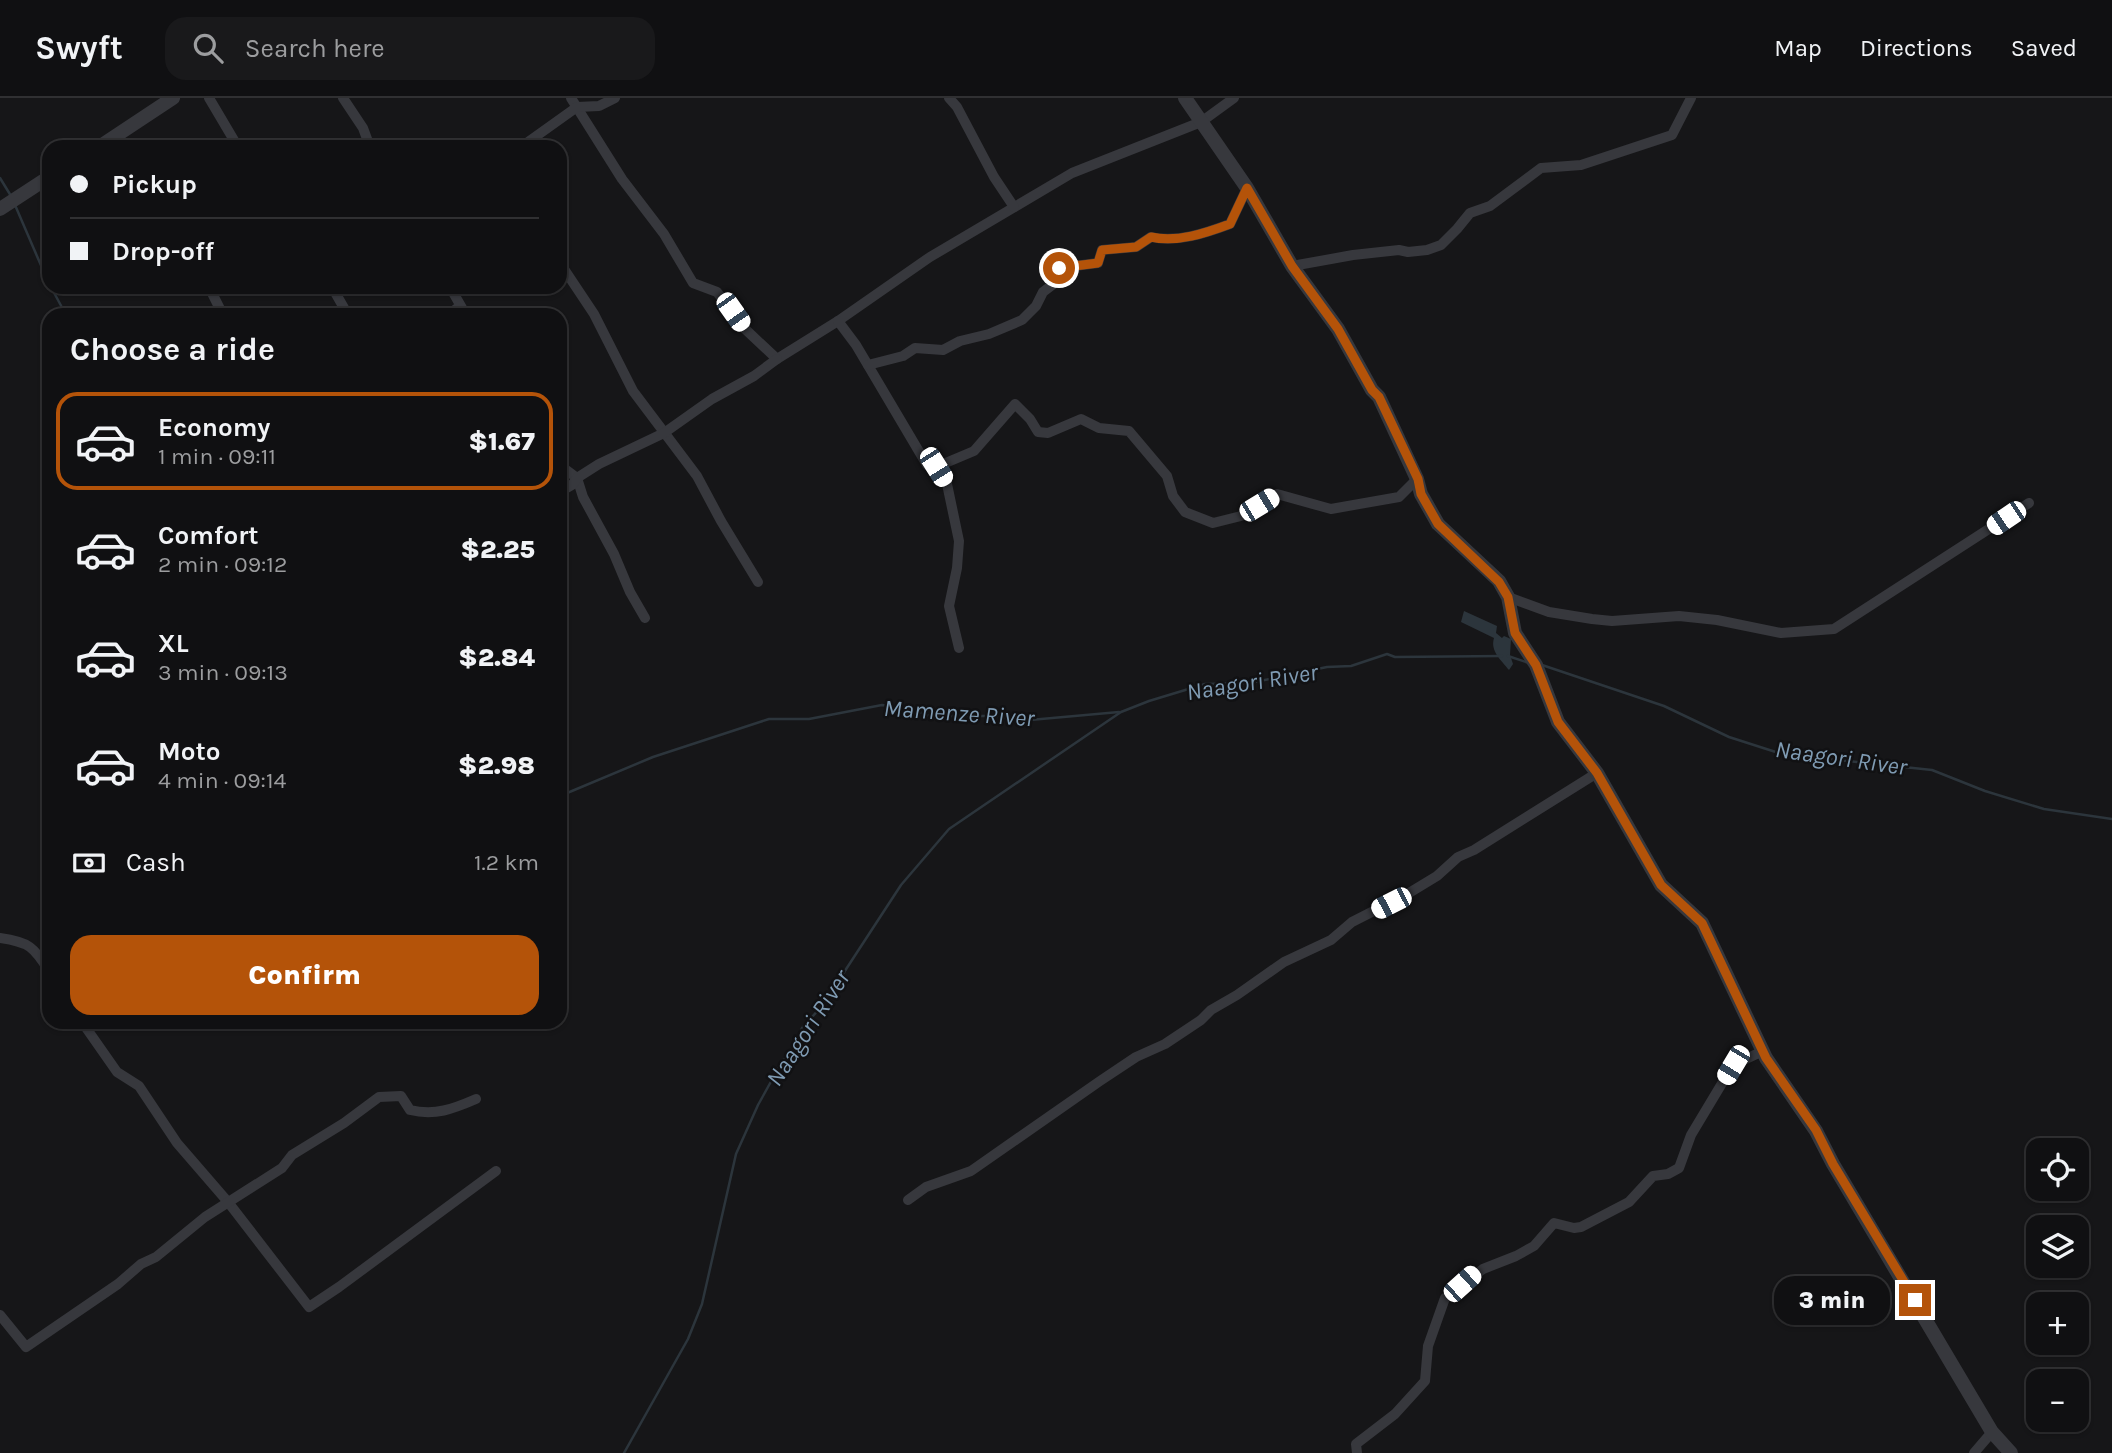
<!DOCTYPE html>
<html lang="en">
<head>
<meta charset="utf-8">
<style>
  :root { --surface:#101012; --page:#19191b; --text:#f1f3f6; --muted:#9c9d9f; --line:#303032; --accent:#b45309 }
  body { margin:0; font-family:Karla,sans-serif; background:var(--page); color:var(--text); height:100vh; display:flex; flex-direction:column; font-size:26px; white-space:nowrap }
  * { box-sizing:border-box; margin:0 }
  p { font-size:23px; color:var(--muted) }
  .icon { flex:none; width:38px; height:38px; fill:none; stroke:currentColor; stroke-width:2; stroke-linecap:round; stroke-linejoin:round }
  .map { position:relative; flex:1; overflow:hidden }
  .drawer { position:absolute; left:42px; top:210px; width:525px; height:721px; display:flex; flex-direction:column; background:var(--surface); border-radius:21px; box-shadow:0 2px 5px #0004,0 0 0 2px var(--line) }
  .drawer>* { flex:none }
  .guide { position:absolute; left:42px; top:42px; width:525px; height:154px; border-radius:21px; box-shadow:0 2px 5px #0004,0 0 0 2px var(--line); display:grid; align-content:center; height:154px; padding:0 28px; background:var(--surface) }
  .tools { position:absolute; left:2026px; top:1040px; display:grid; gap:14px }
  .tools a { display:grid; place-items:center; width:63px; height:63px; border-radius:14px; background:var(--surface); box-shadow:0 2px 5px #0004,0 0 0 2px var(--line); font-size:35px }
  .end { position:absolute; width:32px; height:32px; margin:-16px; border:9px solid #b45309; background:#fff; box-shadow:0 0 0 4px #fff }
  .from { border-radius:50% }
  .bubble { position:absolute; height:49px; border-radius:21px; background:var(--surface); box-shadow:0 2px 5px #0004,0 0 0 2px var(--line); font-size:23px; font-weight:800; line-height:49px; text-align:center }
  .car { position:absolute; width:21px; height:42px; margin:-21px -10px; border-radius:9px; box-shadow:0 0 5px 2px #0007; background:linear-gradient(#fff 24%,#345 0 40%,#fff 0 76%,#345 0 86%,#fff 0) }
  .guide b { display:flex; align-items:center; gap:24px; height:66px; font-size:26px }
  .guide b+b { border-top:2px solid var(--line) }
  .guide i { width:18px; height:18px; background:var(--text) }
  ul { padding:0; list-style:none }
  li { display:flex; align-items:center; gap:21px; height:98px; margin:0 14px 10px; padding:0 14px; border:4px solid transparent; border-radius:21px }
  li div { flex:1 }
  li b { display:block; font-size:26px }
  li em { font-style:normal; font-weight:800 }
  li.on { border-color:var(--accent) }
  li>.icon { width:63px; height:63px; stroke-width:1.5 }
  h2 { padding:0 28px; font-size:32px; line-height:84px }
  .pay { display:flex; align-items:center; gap:18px; height:77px; padding:0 28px; font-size:26px }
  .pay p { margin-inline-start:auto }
  .primary-button { display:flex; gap:14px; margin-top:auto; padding:14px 28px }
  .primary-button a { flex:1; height:80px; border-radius:21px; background:var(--accent); color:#fff; font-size:28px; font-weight:800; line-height:80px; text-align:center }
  header { display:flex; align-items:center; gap:42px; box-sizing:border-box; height:98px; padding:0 35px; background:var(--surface); border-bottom:2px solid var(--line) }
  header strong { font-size:33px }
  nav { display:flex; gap:38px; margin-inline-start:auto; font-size:24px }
  .search { width:490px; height:63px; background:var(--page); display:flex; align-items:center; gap:18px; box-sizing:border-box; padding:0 24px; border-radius:21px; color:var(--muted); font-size:26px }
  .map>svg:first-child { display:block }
  .water { fill:#2c353c }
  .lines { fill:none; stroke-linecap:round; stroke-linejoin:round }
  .stream { stroke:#2c353c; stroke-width:2.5 }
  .minor { stroke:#37383d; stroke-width:10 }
  .tertiary { stroke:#37383d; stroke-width:14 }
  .route { stroke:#b45309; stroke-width:9 }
  .labels { text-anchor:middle; stroke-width:5; stroke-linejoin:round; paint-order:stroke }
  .water-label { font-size:24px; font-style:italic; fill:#7f9bb3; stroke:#111113 }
</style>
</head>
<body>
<header>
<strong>Swyft</strong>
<div class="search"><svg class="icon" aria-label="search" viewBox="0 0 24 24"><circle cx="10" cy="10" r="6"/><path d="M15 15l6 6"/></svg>Search here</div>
<nav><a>Map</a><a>Directions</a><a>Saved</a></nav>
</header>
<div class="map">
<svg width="2112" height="1355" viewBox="0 0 2112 1355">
  <rect width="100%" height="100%" fill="#161618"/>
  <path class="water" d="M1464 513 1497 528 1496 535 1502 540 1504 538 1511 541 1510 557 1513 566 1509 572C1501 562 1490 553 1494 540L1461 524Z"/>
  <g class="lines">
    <g class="stream">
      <path d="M0 80 11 98"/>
      <path d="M15 107 49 186"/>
      <path d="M51 189 66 217"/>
      <path d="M1508 558 1529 565"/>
      <path d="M1542 567 1664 608 1729 639 1782 656 1932 672 1985 693 2044 711 2112 721"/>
      <path d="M560 698 653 659 769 621H809L882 607 908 610 930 618H997L1019 623 1119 614"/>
      <path d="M624 1355 688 1241 702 1206 736 1056 758 1007 783 962 791 957 802 930 822 908 901 787 949 731 1121 614 1149 603 1205 586 1250 585 1327 569 1351 568 1387 556 1395 559 1502 558"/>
    </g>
    <g class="minor">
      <path d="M209 0 238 49"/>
      <path d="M343 0 363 30 370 49"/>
      <path d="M571 0 622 81 664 136 693 185 717 194 743 229 777 261 838 223 930 159 1072 75 1201 24 1234 0"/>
      <path d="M949 0 957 9 994 79 1014 109"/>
      <path d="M521 49 577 9 599 8 615 0"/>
      <path d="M560 165 594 216 633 293 697 378 721 423 758 484"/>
      <path d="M1292 168 1353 157 1399 152 1408 154 1427 152 1441 147 1457 131 1470 115 1490 108 1541 70 1581 67 1672 37 1691 0"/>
      <path d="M209 189 223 217"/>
      <path d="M332 189 348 217"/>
      <path d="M450 189 466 217"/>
      <path d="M448 217 460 208"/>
      <path d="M838 223 856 247 927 367 936 369 947 386 959 443 957 470 949 508 959 550"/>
      <path d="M868 267 903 258 915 250 943 252 960 243 989 236 1022 222 1036 208 1043 194 1060 181 1059 170 1098 165 1102 152 1136 149 1151 139C1177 145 1206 135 1230 126L1247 90"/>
      <path d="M560 363 565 371 577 380 583 399 614 456 630 494 645 520"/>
      <path d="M936 369 974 353 1015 306 1030 321 1038 334 1048 335 1081 321 1099 330 1129 333 1167 378 1173 398 1185 414 1213 425 1241 418 1277 396 1331 411 1399 399 1417 381"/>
      <path d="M560 394 572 387 577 380 599 366 664 335 712 301 754 278 777 261"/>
      <path d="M1508 499 1549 514 1592 521 1612 523 1679 518 1717 522 1781 535 1834 531 2029 405"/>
      <path d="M0 840C29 844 34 849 49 873"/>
      <path d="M82 924 117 974 139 988 177 1045 228 1104 309 1209 339 1189 496 1073"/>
      <path d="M908 1102 926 1089 971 1073 1100 983 1136 959 1165 946 1201 922 1211 912 1237 897 1284 864 1331 842 1352 824 1409 795 1437 778 1458 759 1474 752 1597 675"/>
      <path d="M0 1217 26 1249 118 1186 141 1166 156 1159 205 1119 282 1070 292 1057 344 1025 379 999 401 998 410 1012C435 1018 453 1011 476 1001"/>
      <path d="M1357 1355 1356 1346 1395 1316 1425 1283 1428 1248 1445 1200 1483 1171 1516 1158 1534 1148 1554 1125 1574 1130 1581 1129 1629 1104 1653 1078 1668 1076 1679 1070 1691 1037 1733 967 1763 953"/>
      <path d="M1974 1355 1992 1334"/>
    </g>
    <g class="tertiary">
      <path d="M1185 0 1247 90 1292 168 1338 231 1372 292 1379 299 1417 381 1421 396 1438 426 1499 483 1508 499 1515 535 1536 567 1558 624 1597 675 1661 787 1702 825 1766 960 1816 1033 1833 1066 1992 1334 2011 1355"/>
      <path d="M99 49 173 0"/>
      <path d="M0 111 49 79"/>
    </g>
  </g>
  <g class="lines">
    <path class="route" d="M1059 170 1098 165 1102 152 1136 149 1151 139C1177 145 1206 135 1230 126L1247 90 1292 168 1338 231 1372 292 1379 299 1418 381 1421 396 1438 426 1499 484 1508 499 1515 535 1536 567 1558 624 1597 675 1661 787 1702 825 1766 960 1816 1032 1833 1066 1915 1202"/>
  </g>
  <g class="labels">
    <g class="water-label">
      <text transform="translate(1252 584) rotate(-9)" y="8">Naagori River</text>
      <text transform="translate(959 615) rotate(4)" y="8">Mamenze River</text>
      <text transform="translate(1841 660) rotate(8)" y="8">Naagori River</text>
      <text transform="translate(808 930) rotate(-57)" y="8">Naagori River</text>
    </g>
  </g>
</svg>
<div class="tools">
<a><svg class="icon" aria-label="locate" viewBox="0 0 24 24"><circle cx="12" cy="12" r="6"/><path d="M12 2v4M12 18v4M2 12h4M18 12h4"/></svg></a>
<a><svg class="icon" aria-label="layers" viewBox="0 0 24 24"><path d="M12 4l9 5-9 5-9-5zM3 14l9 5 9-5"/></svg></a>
<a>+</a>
<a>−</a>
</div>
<i class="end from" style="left:1059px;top:170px"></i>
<i class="end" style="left:1915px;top:1202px"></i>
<div class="bubble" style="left:1774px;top:1178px;width:116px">3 min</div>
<i class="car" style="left:733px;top:214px;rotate:145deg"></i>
<i class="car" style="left:936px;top:369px;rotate:148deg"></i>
<i class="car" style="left:1259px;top:407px;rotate:59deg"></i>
<i class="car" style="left:2006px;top:420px;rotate:236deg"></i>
<i class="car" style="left:1391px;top:805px;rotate:243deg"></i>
<i class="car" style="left:1733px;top:967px;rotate:211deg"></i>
<i class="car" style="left:1462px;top:1186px;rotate:48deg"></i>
<div class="guide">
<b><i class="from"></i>Pickup</b>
<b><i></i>Drop-off</b>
</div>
<section class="drawer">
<h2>Choose a ride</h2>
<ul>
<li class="on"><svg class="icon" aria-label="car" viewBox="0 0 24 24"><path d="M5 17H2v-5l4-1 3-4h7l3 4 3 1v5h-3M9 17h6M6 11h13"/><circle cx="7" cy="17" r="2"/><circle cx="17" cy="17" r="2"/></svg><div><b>Economy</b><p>1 min · 09:11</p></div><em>$1.67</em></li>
<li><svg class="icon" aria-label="car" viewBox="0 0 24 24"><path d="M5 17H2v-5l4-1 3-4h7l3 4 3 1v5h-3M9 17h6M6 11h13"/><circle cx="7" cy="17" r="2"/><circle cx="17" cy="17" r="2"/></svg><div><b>Comfort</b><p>2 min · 09:12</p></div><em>$2.25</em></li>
<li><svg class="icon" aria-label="car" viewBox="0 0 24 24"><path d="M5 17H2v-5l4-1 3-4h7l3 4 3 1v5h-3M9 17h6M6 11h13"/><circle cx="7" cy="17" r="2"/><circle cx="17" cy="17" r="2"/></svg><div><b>XL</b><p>3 min · 09:13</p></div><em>$2.84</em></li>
<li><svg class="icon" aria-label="car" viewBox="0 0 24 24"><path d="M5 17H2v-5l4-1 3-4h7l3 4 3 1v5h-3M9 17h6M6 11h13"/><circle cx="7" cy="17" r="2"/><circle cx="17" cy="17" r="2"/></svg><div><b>Moto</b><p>4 min · 09:14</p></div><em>$2.98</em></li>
</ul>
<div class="pay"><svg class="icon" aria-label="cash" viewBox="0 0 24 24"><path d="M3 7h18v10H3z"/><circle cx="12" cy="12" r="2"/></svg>Cash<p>1.2 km</p></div>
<div class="primary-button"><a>Confirm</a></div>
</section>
</div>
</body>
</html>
